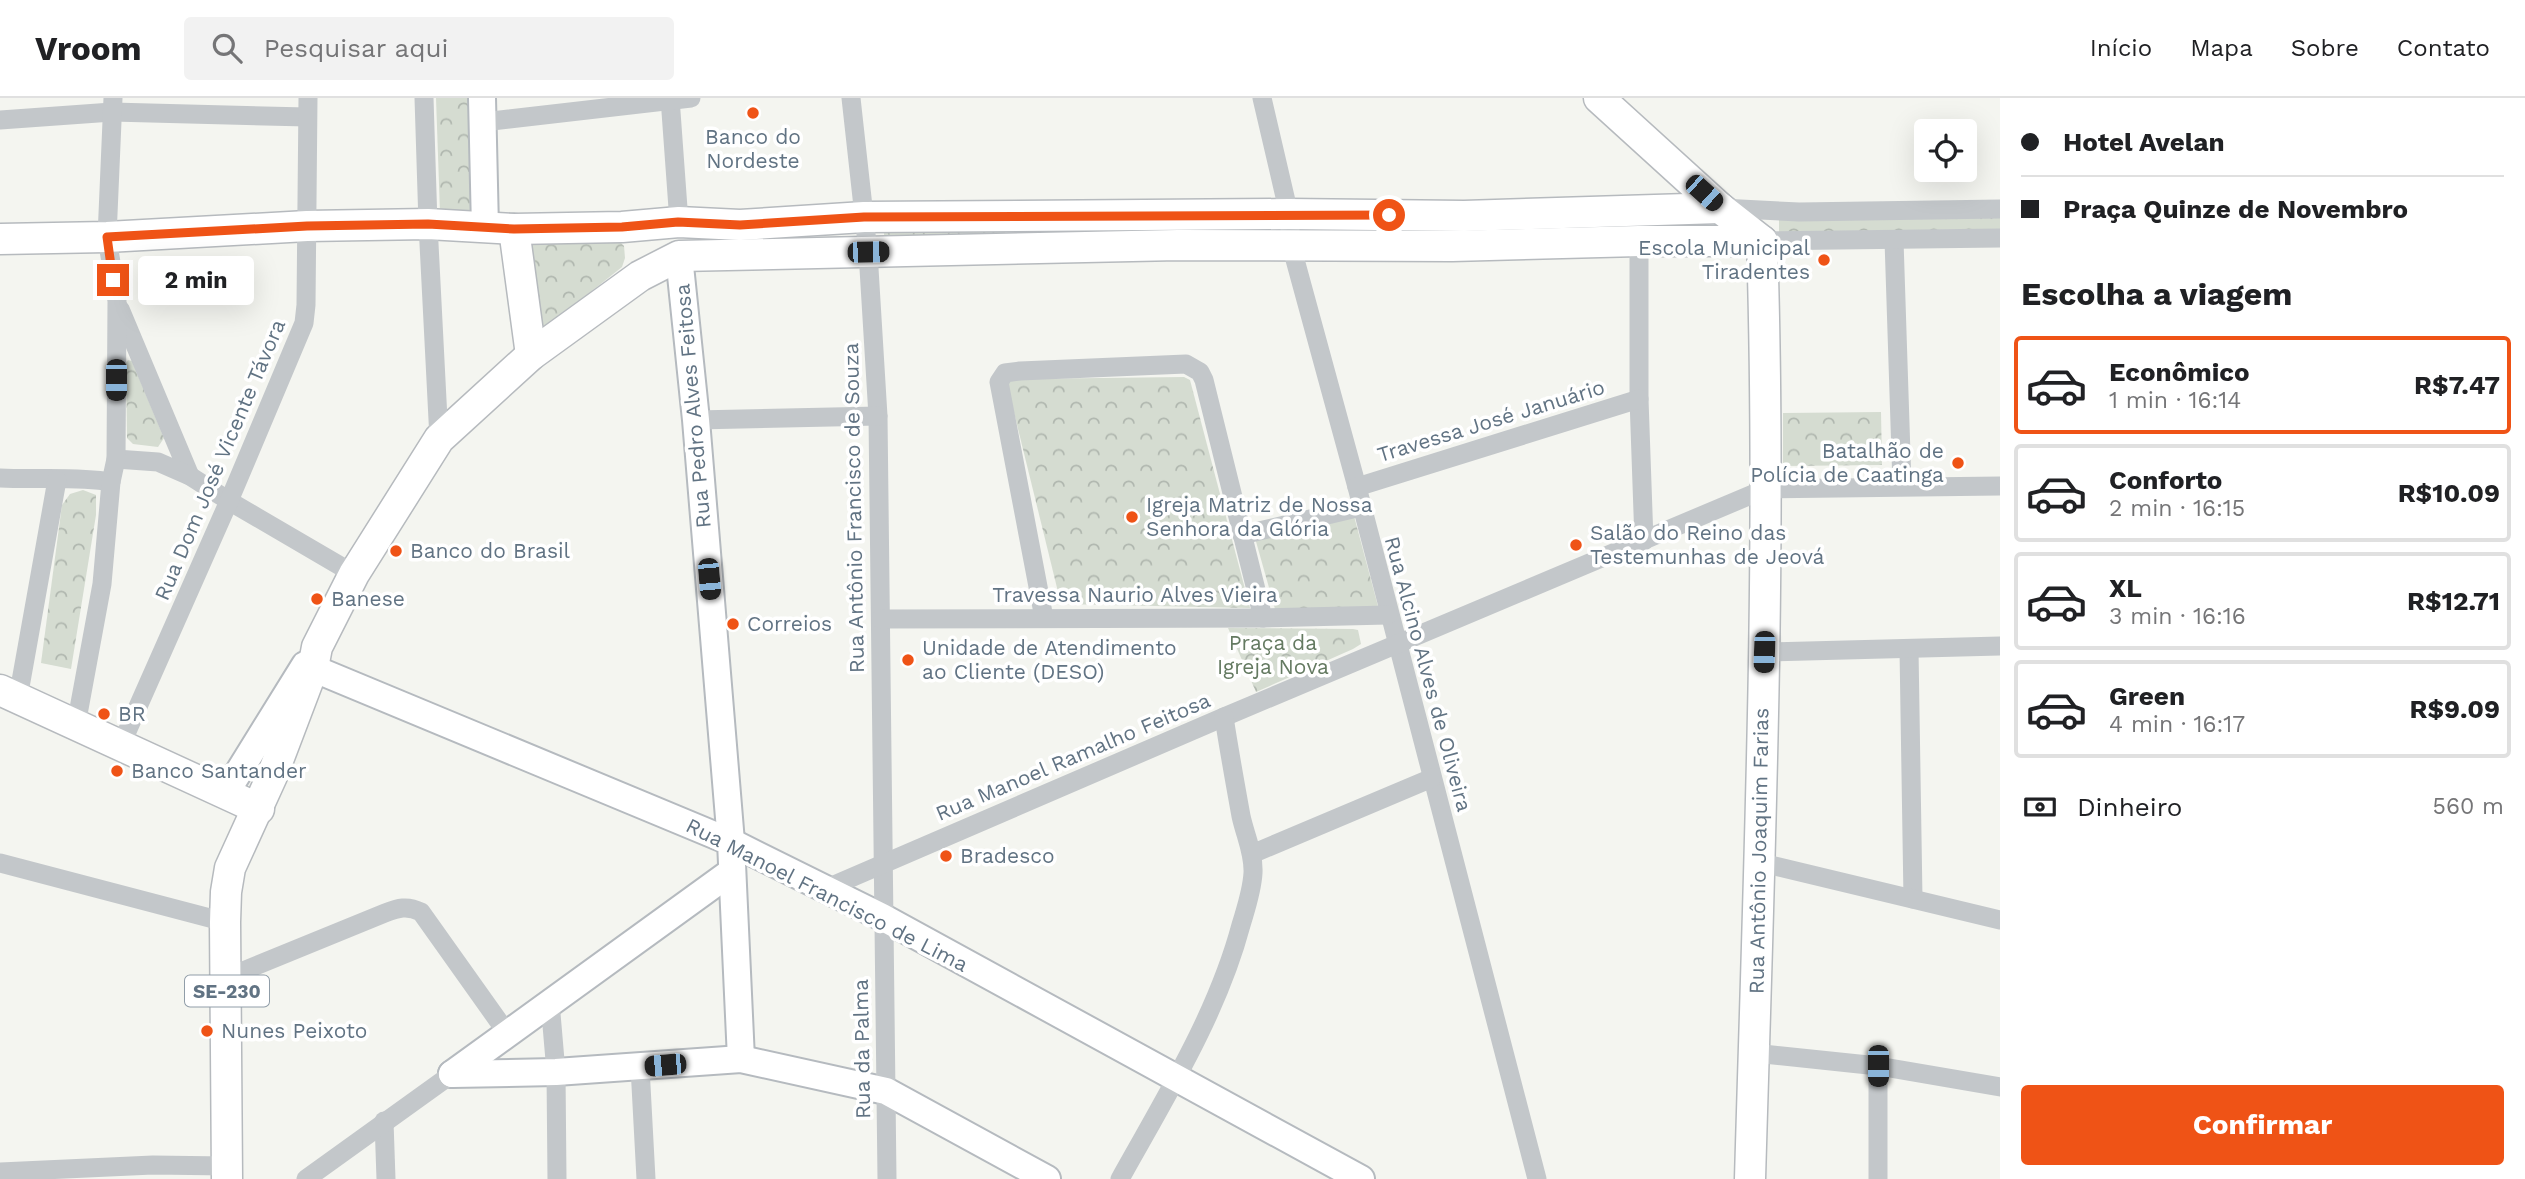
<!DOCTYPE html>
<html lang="pt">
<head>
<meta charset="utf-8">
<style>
  :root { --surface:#fff; --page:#f2f2f2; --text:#202124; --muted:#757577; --line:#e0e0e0; --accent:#ef5316 }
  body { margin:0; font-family:"Work Sans",sans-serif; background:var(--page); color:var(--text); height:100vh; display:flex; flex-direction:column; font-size:26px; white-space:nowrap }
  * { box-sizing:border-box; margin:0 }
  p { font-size:23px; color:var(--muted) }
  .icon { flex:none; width:38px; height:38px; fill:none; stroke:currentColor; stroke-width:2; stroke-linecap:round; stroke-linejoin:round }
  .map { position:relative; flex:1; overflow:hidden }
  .drawer { display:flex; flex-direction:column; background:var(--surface); width:525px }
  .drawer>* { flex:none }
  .top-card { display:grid; align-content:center; height:154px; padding:0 21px; background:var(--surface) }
  .buttons { position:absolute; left:1914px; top:21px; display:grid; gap:14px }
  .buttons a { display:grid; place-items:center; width:63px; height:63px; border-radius:7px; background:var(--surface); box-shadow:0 7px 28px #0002; font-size:35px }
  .end { position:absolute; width:32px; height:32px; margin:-16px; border:9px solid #ef5316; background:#fff; box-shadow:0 0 0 4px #fff }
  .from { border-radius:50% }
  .bubble { position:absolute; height:49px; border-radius:7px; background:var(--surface); box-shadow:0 7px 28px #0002; font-size:23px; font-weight:700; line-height:49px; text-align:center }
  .car { position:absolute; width:21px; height:42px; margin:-21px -10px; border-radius:9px; box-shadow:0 0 5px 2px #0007; background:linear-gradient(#222 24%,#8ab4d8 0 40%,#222 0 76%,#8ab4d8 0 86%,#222 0) }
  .top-card b { display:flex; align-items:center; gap:24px; height:66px; font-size:26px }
  .top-card b+b { border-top:2px solid var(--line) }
  .top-card i { width:18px; height:18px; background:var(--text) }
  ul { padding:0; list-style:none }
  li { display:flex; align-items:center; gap:21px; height:98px; margin:0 14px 10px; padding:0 7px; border:4px solid var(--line); border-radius:7px }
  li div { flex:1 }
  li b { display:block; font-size:26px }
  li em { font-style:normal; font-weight:700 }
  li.selected { border-color:var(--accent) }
  li>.icon { width:63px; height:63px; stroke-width:1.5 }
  h2 { padding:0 21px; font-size:32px; line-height:84px }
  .pay { display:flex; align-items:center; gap:18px; height:77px; padding:0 21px; font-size:26px }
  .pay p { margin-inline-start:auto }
  .primary-button { display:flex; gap:14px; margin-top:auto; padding:14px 21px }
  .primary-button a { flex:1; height:80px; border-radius:7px; background:var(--accent); color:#fff; font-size:28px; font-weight:700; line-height:80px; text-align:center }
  header { display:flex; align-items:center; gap:42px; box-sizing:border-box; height:98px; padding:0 35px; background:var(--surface); border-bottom:2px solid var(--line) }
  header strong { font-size:33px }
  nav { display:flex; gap:38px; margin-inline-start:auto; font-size:24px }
  .search { width:490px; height:63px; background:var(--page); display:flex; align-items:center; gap:18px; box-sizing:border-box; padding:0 24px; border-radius:7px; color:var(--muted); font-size:26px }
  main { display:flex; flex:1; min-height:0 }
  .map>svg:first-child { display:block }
  .park { fill:url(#park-crowns) }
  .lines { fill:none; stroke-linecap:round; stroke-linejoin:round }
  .secondary-casing { stroke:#b5babf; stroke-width:30 }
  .primary-casing { stroke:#b6babe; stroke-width:33 }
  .street { stroke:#c3c7ca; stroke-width:19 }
  .secondary { stroke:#fff; stroke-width:26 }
  .primary { stroke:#fff; stroke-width:30 }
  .route { stroke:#ef5316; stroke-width:9 }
  .poi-dot { fill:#ef5316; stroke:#fff; stroke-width:2.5 }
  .labels { text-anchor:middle; stroke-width:7; stroke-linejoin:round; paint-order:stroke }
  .shield { fill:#fff; stroke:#909da8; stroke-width:2 }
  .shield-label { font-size:19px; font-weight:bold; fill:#617383 }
  .poi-label { font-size:21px; fill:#617383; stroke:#fff; text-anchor:start }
  .street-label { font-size:21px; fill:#617383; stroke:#fff }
  .park-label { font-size:21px; fill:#647a61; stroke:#fff }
</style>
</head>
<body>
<header>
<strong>Vroom</strong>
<div class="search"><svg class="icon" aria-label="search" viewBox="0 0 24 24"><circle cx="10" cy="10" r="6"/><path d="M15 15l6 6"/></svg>Pesquisar aqui</div>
<nav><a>Início</a><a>Mapa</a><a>Sobre</a><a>Contato</a></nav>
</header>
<main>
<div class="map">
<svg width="2000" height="1081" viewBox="0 0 2000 1081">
  <defs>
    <pattern id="park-crowns" width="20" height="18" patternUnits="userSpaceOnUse" patternTransform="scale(1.75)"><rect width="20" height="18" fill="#d5dcd1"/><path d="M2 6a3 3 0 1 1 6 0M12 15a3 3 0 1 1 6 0" fill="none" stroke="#b0b7af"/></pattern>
  </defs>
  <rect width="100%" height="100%" fill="#f4f5f0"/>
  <g class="park">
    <path d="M436 0H468L473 115H440Z"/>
    <path d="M2000 116V131L1779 134V118Z"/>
    <path d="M1005 129V144L884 145V131Z"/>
    <path d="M618 142 624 148 625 160 622 169 539 235 529 145Z"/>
    <path d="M128 262 132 263 164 340 158 349 133 346 127 340 126 265Z"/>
    <path d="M1184 279 1190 282 1250 510 1061 506 1007 286 1009 281Z"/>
    <path d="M1881 314 1882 367 1783 368V315Z"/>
    <path d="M83 392 96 397V417L71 571 41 565 62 407 70 396Z"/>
    <path d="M1354 418 1379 512 1275 511 1255 440Z"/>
    <path d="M1228 530 1353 531 1358 532 1361 546 1353 551 1256 594Z"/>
  </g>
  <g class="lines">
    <defs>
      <g id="secondary">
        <path d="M482 0 485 130"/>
        <path d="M679 158 696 322 731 744 741 961"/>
        <path d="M225 696 305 567 731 744 882 819 1361 1081"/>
        <path d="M452 976 556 974 741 961 886 993 1047 1081"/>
        <path d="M452 976 731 774"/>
      </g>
      <g id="primary">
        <path d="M1599 0 1720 110 1762 143C1772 456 1759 769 1750 1081"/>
        <path d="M514 131 531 257"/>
        <path d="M0 141 107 139 307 128 428 126 514 131 622 129 679 124 740 127 864 119 1289 116 1464 118 1720 110"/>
        <path d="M0 592 259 711"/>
        <path d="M227 1081 225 824 226 794 230 770 272 678 313 570 317 549 354 476 439 341 531 257 640 178 679 158 1178 147 1452 148 1639 143H1762"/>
      </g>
    </defs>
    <use href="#secondary" class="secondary-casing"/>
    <use href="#primary" class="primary-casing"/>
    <g class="street">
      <path d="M424 0 428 126 439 341"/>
      <path d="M670 0 679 124"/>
      <path d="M851 0 868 154 878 318 887 1081"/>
      <path d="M1262 0 1289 116 1291 147 1357 389 1537 1081"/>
      <path d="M0 22 112 14 307 19"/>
      <path d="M483 24 691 0"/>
      <path d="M1721 110 1799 114 2000 111"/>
      <path d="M1894 142 1902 387"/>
      <path d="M1639 143V301L1644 443"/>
      <path d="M1762 143 2000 140"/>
      <path d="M120 211 190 378"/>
      <path d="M696 322 878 318"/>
      <path d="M116 361 158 364 190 378 229 403 354 476"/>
      <path d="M0 380C37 382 75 378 111 384"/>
      <path d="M1357 389 1639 301"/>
      <path d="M1242 437 1361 409"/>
      <path d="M1044 520 999 284 1005 275 1020 273 1186 266 1200 274 1204 282 1263 520"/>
      <path d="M881 521 1263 520 1388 517"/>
      <path d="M1909 551 1913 801"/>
      <path d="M1764 554 2000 548"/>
      <path d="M18 600 57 382"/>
      <path d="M76 627 102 486 111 384 116 361 117 203 107 139 113 0"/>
      <path d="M121 647 229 403 304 225 306 207 308 0"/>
      <path d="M1252 756 1432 680"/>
      <path d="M1758 764 2000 822"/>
      <path d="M0 765 225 824"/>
      <path d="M825 791 1224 619 1765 391 2000 388"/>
      <path d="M226 880 385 815C398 810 407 807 421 814L507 935"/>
      <path d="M550 904 556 974 557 1081"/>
      <path d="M1754 955 1878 968 2000 989"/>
      <path d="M640 969 646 1081"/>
      <path d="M384 1023 386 1081"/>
      <path d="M0 1074 153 1067 227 1068"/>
      <path d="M306 1081 452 976"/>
      <path d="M1120 1081C1165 1000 1217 917 1241 827 1246 810 1252 793 1253 775 1254 755 1245 737 1241 718 1235 685 1229 652 1224 619"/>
      <path d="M1878 1081V968"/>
    </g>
    <use href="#secondary" class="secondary"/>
    <use href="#primary" class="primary"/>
  </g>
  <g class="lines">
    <path class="route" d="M113 182 107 139 307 128 428 126 514 131 622 129 678 124 740 127 864 119 1389 117"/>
  </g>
  <g class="poi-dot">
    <circle cx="753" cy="15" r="7"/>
    <circle cx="1824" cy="162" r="7"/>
    <circle cx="1958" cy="365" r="7"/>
    <circle cx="1132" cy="419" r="7"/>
    <circle cx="1576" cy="447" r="7"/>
    <circle cx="396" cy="453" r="7"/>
    <circle cx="317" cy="501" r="7"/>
    <circle cx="733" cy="526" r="7"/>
    <circle cx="908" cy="562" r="7"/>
    <circle cx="104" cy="616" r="7"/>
    <circle cx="117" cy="673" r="7"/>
    <circle cx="946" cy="758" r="7"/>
    <circle cx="207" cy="933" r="7"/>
  </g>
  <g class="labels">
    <rect class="shield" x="185" y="877.5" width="84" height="31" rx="5"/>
    <g class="shield-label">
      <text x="227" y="900">SE-230</text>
    </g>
    <g class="poi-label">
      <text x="753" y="46" text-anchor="middle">Banco do<tspan x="753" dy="24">Nordeste</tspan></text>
      <text x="1810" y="157" text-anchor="end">Escola Municipal<tspan x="1810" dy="24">Tiradentes</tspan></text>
      <text x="1944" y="360" text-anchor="end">Batalhão de<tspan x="1944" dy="24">Polícia de Caatinga</tspan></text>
      <text x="1146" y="414">Igreja Matriz de Nossa<tspan x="1146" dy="24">Senhora da Glória</tspan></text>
      <text x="1590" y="442">Salão do Reino das<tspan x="1590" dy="24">Testemunhas de Jeová</tspan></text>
      <text x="410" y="460">Banco do Brasil</text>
      <text x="331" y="508">Banese</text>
      <text x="747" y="533">Correios</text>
      <text x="922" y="557">Unidade de Atendimento<tspan x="922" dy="24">ao Cliente (DESO)</tspan></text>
      <text x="118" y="623">BR</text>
      <text x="131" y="680">Banco Santander</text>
      <text x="960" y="765">Bradesco</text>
      <text x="221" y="940">Nunes Peixoto</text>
    </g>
    <g class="street-label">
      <text transform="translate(693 308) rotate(-95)" y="7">Rua Pedro Alves Feitosa</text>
      <text transform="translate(1491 323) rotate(-17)" y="7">Travessa José Januário</text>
      <text transform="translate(220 362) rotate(-67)" y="7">Rua Dom José Vicente Távora</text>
      <text transform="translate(854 410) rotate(-91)" y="7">Rua Antônio Francisco de Souza</text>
      <text x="1135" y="504">Travessa Naurio Alves Vieira</text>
      <text transform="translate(1428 576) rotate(75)" y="7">Rua Alcino Alves de Oliveira</text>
      <text transform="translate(1073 659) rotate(-23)" y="7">Rua Manoel Ramalho Feitosa</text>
      <text transform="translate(1759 753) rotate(-89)" y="7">Rua Antônio Joaquim Farias</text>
      <text transform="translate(827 797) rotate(27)" y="7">Rua Manoel Francisco de Lima</text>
      <text transform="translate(862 951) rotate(-91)" y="7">Rua da Palma</text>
    </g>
    <g class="park-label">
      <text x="1273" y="552">Praça da<tspan x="1273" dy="24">Igreja Nova</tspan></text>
    </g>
  </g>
</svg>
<div class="buttons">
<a><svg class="icon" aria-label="locate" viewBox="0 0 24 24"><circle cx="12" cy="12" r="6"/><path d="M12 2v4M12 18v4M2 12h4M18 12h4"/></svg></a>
</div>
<i class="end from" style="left:1389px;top:117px"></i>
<i class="end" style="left:113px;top:182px"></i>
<div class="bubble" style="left:138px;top:158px;width:116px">2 min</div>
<i class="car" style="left:1704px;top:95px;rotate:132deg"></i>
<i class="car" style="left:868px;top:154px;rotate:89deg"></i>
<i class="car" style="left:116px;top:282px;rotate:180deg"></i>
<i class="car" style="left:709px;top:481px;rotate:175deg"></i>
<i class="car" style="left:1764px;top:554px;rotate:182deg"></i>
<i class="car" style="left:665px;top:967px;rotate:265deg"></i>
<i class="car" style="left:1878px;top:968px;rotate:180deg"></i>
</div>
<section class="drawer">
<div class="top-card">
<b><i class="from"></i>Hotel Avelan</b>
<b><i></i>Praça Quinze de Novembro</b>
</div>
<h2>Escolha a viagem</h2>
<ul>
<li class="selected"><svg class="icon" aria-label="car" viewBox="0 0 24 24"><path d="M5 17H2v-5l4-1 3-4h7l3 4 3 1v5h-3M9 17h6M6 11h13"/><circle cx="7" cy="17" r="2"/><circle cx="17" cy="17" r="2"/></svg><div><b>Econômico</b><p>1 min · 16:14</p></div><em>R$7.47</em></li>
<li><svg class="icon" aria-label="car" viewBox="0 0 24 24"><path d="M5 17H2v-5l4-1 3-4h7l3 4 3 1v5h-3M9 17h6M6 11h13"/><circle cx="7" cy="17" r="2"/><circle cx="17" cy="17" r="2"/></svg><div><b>Conforto</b><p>2 min · 16:15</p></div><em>R$10.09</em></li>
<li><svg class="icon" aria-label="car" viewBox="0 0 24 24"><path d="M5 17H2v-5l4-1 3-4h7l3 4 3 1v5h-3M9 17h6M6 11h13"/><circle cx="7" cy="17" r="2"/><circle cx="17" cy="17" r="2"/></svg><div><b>XL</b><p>3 min · 16:16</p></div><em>R$12.71</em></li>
<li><svg class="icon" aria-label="car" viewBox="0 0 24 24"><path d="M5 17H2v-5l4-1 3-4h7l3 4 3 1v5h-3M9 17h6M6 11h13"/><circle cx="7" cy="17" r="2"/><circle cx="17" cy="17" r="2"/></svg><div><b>Green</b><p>4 min · 16:17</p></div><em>R$9.09</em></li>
</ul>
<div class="pay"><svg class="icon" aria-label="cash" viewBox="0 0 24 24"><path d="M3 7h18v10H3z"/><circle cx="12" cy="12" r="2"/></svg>Dinheiro<p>560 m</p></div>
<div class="primary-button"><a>Confirmar</a></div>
</section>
</main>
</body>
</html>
